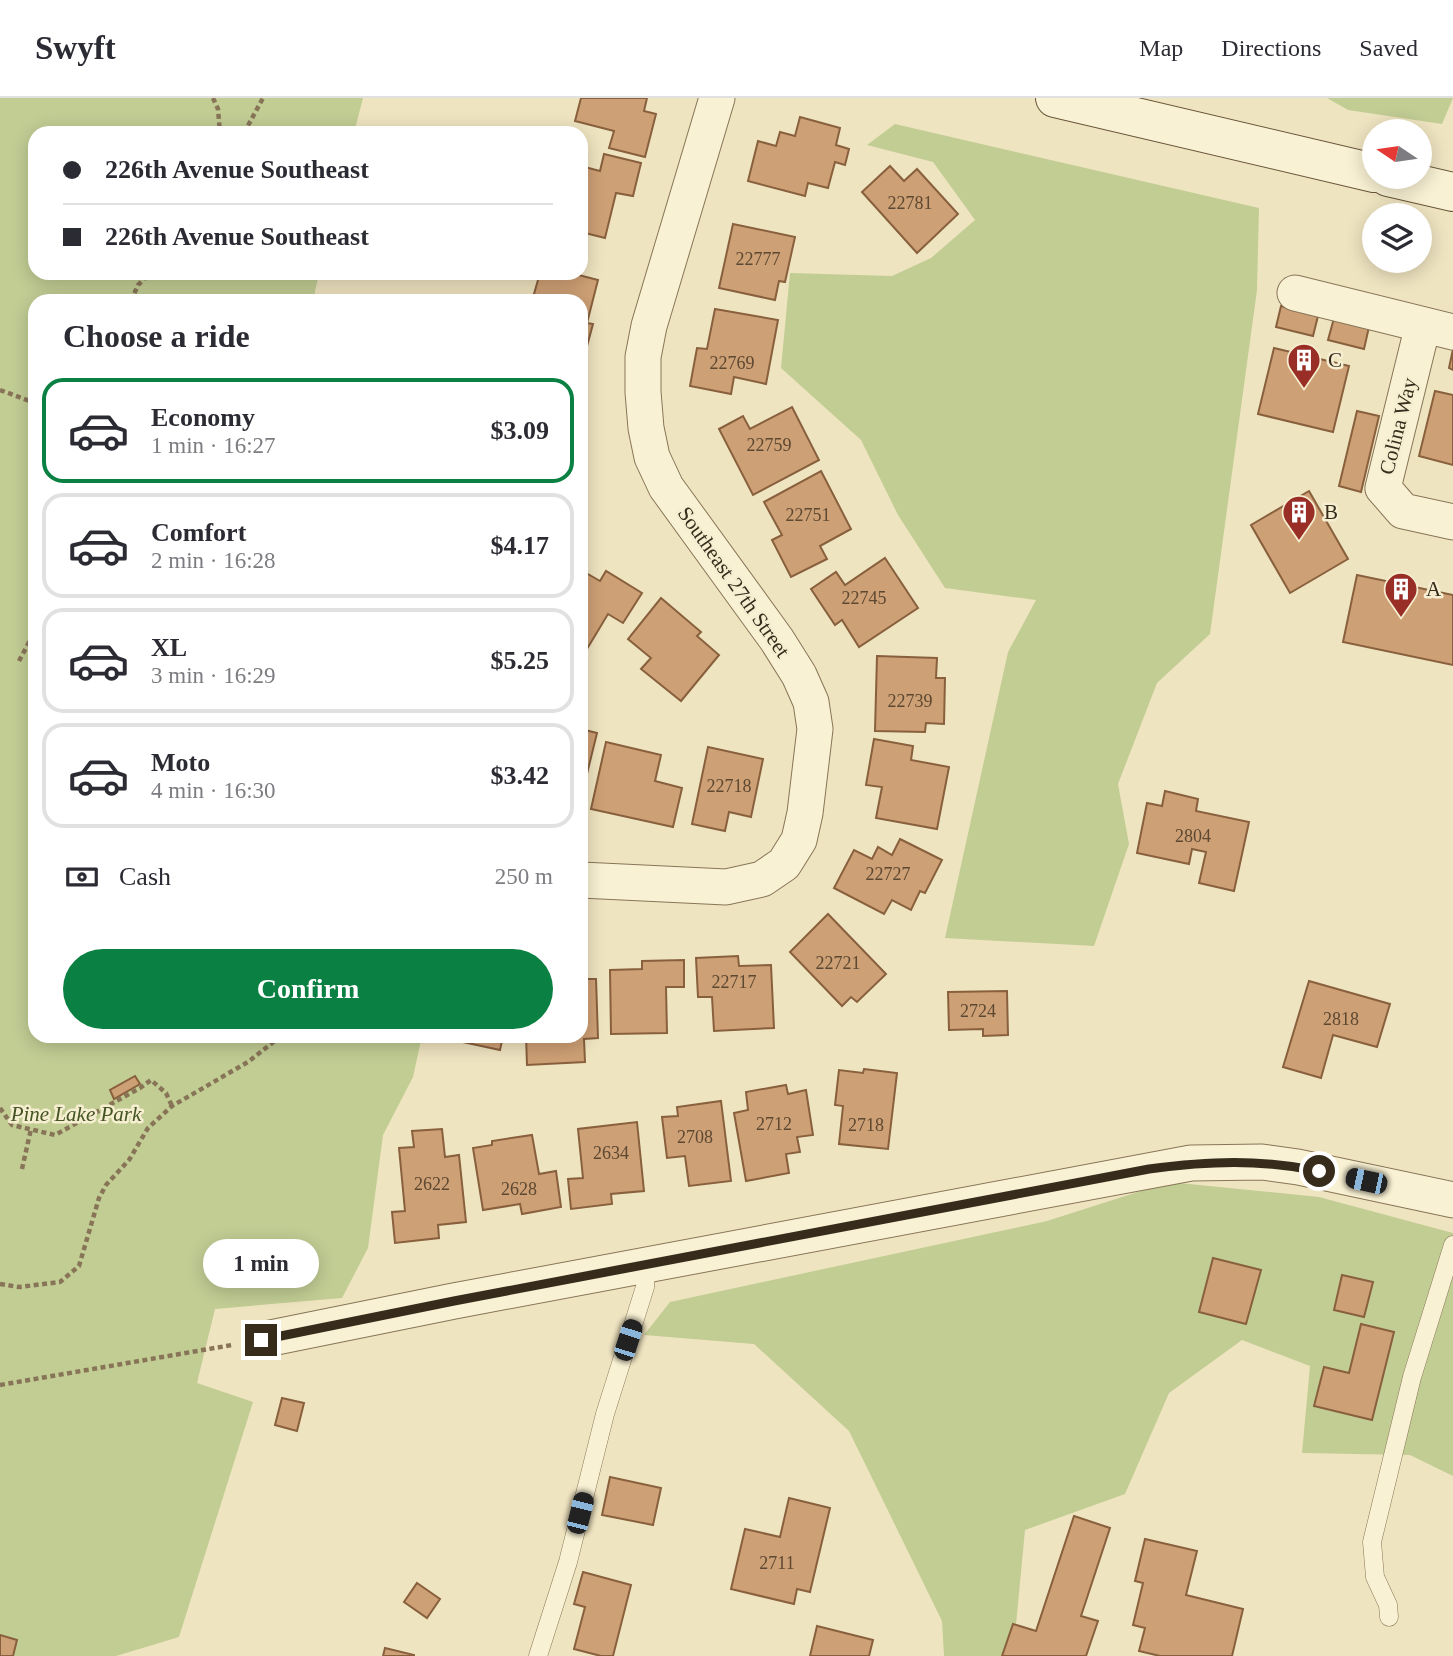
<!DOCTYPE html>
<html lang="en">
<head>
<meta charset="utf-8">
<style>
  :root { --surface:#fff; --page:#f7f7f7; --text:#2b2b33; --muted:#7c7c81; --line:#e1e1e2; --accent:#0b8043 }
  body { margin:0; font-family:Georgia,serif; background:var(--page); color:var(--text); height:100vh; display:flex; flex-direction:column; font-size:26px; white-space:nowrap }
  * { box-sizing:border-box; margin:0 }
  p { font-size:23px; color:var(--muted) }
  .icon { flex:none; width:38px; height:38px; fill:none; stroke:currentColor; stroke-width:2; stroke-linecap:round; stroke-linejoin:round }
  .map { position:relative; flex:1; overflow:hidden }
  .drawer { position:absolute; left:28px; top:196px; width:560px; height:749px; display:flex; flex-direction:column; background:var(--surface); border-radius:21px; box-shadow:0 4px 18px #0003 }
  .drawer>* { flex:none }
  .banner { position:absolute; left:28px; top:28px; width:560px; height:154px; border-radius:21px; box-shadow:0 4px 18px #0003; display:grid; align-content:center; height:154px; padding:0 35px; background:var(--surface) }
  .needle { width:46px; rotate:283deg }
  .tools { position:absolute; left:1362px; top:21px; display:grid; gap:14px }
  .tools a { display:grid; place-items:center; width:70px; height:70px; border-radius:50%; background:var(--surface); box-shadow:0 4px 18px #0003; font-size:35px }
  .end { position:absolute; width:32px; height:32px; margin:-16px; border:9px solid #372b1c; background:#fff; box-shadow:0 0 0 4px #fff }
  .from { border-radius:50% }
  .bubble { position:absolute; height:49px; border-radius:24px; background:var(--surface); box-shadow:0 4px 18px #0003; font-size:23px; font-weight:700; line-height:49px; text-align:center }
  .car { position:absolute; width:21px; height:42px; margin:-21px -10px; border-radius:9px; box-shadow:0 0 5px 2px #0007; background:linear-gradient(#222 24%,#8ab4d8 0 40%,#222 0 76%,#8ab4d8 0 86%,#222 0) }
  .banner b { display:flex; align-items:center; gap:24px; height:66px; font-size:26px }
  .banner b+b { border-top:2px solid var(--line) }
  .banner i { width:18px; height:18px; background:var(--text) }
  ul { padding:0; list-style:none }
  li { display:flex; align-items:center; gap:21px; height:105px; margin:0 14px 10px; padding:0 21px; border:4px solid var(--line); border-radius:21px }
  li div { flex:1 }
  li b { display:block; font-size:26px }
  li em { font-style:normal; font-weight:700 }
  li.current { border-color:var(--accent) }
  li>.icon { width:63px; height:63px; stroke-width:1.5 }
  h2 { padding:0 35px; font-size:32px; line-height:84px }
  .pay { display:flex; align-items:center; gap:18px; height:77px; padding:0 35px; font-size:26px }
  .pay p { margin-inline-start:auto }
  .button { display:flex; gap:14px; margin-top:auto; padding:14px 35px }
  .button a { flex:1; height:80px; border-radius:42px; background:var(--accent); color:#fff; font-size:28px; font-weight:700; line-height:80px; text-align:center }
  header { display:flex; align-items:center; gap:42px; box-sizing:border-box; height:98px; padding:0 35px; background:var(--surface); border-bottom:2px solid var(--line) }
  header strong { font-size:33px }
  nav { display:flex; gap:38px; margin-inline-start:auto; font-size:24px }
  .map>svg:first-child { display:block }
  .green { fill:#c2cd94 }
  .building { fill:#cea075; stroke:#88603d; stroke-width:2 }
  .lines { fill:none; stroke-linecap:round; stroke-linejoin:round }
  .lane-casing { stroke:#887558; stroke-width:19 }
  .street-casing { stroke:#887558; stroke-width:37 }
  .secondary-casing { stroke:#6a563b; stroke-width:40 }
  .path { stroke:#887558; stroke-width:4.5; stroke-dasharray:5 3.5; stroke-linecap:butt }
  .lane { stroke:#f9f1d3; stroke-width:18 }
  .street { stroke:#f9f1d3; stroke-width:35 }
  .secondary { stroke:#f9f1d3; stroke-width:38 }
  .route { stroke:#372b1c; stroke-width:9 }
  .labels { text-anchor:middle; stroke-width:5; stroke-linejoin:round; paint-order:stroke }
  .number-label { font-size:18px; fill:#5d4832 }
  .poi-label { font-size:21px; fill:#372b1c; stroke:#f6eed0; text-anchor:start }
  .street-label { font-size:21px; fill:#372b1c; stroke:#f6eed0 }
  .park-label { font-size:21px; font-style:italic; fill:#445422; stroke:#f6eed0 }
</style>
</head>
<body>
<header>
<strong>Swyft</strong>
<nav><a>Map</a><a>Directions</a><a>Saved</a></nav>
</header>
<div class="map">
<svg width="1453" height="1558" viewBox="0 0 1453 1558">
  <rect width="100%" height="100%" fill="#efe4c0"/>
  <g class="green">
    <path d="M0 0H363L354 35H35V175H319L313 203H35V938H422L413 979 383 1037 368 1150 342 1200 215 1211 197 1285 253 1304 179 1539 116 1558H0Z"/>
    <path d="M1327 0H1453L1442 26 1348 12Z"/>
    <path d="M895 26 1259 110 1257 192 1210 536 1157 585 1118 686 1129 746 1094 848 945 840 1008 554 1036 502 945 490 898 417 861 342 781 270 790 175 892 178 931 160 975 122 933 64 867 47Z"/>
    <path d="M1169 1084 1319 1099 1453 1135V1378L1410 1357 1302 1355 1310 1268 1242 1242 1169 1295 1125 1396 1025 1432 1013 1558H944L942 1523 849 1333 754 1246 644 1237 670 1204 1047 1123Z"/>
  </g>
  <g class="building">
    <path d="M581 0H647L644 13 656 16 645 59 609 50 614 33 575 23Z"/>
    <path d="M800 19 840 30 836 47 849 51 845 67 835 64 828 90 808 85 805 98 748 83 758 43 776 48 780 34 795 38Z"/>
    <path d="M604 56 641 65 633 98 616 95 605 140 581 134V68L600 73Z"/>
    <path d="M890 68 904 83 917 71 958 116 917 155 862 94Z"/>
    <path d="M733 126 795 139 785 184 779 183 775 202 719 190Z"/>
    <path d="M540 175H571L598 182 587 225 593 226 581 270V203H532Z"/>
    <path d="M1281 208 1318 218 1313 238 1276 229Z"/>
    <path d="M715 211 778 222 766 286 734 279 731 296 690 288 697 250 707 251Z"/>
    <path d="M1334 220 1369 229 1364 251 1328 242Z"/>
    <path d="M1274 250 1349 268 1333 334 1258 316Z"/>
    <path d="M1453 251V272L1449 270Z"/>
    <path d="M1435 293 1453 297V367L1419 358Z"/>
    <path d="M792 309 819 362 753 397 719 331 743 318 750 331Z"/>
    <path d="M1357 313 1379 318 1361 394 1339 388Z"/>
    <path d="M821 373 851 431 820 448 827 461 791 479 772 442 782 437 764 404Z"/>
    <path d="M1309 393 1348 461 1290 495 1251 427Z"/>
    <path d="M885 460 918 510 859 549 842 522 835 527 811 491 836 474 845 487Z"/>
    <path d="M581 472 600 483 606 473 642 495 623 525 608 516 581 561Z"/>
    <path d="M1357 477 1453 497V567L1343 544Z"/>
    <path d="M661 500 701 534 697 538 719 557 681 603 641 571 651 560 628 541Z"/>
    <path d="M877 558 937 560 936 580H945L944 626 926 625 925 634 875 633Z"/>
    <path d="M581 631 597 635 584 688 581 687Z"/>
    <path d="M874 641 913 648 911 662 949 669 937 731 876 720 882 689 866 687Z"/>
    <path d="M606 644 661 657 655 683 682 690 673 729 591 711Z"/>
    <path d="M708 649 763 661 751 719 729 714 725 733 692 726Z"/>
    <path d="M1165 693 1198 701 1196 713 1249 724 1234 793 1199 785 1206 754 1192 751 1189 766 1137 755 1147 705 1162 708Z"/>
    <path d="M900 741 942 762 925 795 920 793 911 812 892 802 884 816 834 790 854 752 872 761 878 749 892 757Z"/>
    <path d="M828 816 886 876 857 904 851 899 842 908 790 854Z"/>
    <path d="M738 858 739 868 771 867 774 930 714 933 712 899H698L696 860Z"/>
    <path d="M684 862V889H666L667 935 611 936 610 872 642 871V863Z"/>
    <path d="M581 881H596L598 940 584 941 585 964 527 967 526 938H581Z"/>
    <path d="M1309 883 1390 906 1377 949 1333 937 1321 980 1283 969Z"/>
    <path d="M1007 893 1008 937 983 938V931L949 932 948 894Z"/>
    <path d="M435 938H503L500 952Z"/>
    <path d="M864 971 897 975 888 1051 839 1046 843 1008 835 1007 839 972 863 975Z"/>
    <path d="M135 978 140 986 114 1001 110 992Z"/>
    <path d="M786 987 788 996 806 992 813 1037 797 1039 800 1054 786 1056 789 1075 746 1083 734 1015 748 1012 746 994Z"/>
    <path d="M721 1003 731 1083 689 1088 685 1058 667 1060 662 1019 678 1018 677 1009Z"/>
    <path d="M637 1024 644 1093 611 1096 612 1106 571 1111 568 1081 583 1080 578 1031Z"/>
    <path d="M442 1031 445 1059 459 1057 466 1124 438 1127 439 1140 395 1145 392 1114 405 1113 399 1050 414 1049 412 1033Z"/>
    <path d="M532 1037 539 1076 556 1073 561 1109 522 1116 520 1106 483 1112 473 1050 492 1047V1043Z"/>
    <path d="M1213 1160 1261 1172 1246 1226 1199 1214Z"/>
    <path d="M1342 1177 1373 1184 1364 1219 1334 1212Z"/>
    <path d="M1361 1226 1394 1234 1372 1322 1314 1308 1324 1269 1349 1275Z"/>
    <path d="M282 1300 304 1305 297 1333 275 1327Z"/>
    <path d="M610 1379 661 1390 653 1427 602 1417Z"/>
    <path d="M789 1400 830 1410 810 1494 797 1491 794 1506 731 1491 745 1431 780 1439Z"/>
    <path d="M1074 1418 1110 1430 1081 1518 1098 1523 1086 1558H1002L1013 1526 1036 1533Z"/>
    <path d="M1145 1441 1197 1453 1186 1497 1243 1511 1232 1558H1160L1139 1553 1145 1530 1133 1527 1143 1485 1135 1483Z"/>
    <path d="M583 1474 631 1487 613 1558H601L574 1551 585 1509 574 1506Z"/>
    <path d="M417 1485 440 1501 427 1520 404 1504Z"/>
    <path d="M817 1528 873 1542 869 1558H810Z"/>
    <path d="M0 1537 17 1542 13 1558H0Z"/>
    <path d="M385 1550 414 1557V1558H383Z"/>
  </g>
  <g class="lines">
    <defs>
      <g id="lane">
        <path d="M1389 1519 1388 1507 1375 1479 1372 1444 1412 1279 1453 1147"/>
        <path d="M538 1558 568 1464 605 1316 645 1189 646 1167"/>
      </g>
      <g id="street">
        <path d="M1295 195 1453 234"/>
        <path d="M1423 227 1383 390 1403 413 1453 424"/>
        <path d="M581 782 726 789 762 781 784 766 799 742 805 715 815 631 811 604 799 577 777 542 666 389 652 359 646 330 643 294V259L649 228 717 0"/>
        <path d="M261 1242 454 1203 1191 1065 1262 1064 1298 1069 1453 1102"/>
      </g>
      <g id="secondary">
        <path d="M1055 0 1374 75"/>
        <path d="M1388 79 1453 94"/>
      </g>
    </defs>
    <use href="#lane" class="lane-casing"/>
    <use href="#street" class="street-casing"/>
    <use href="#secondary" class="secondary-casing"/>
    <g class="path">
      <path d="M213 0 218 11 220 35"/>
      <path d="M244 35 263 0"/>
      <path d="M131 203 138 187 150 175"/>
      <path d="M0 292 35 305"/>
      <path d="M19 563 35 533"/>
      <path d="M0 1010 12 1027 55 1037 140 990 151 982 166 995 172 1008"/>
      <path d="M22 1071 31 1031"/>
      <path d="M0 1186 19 1189 60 1184 79 1168 99 1100 106 1087 129 1062 148 1030 172 1008 248 964 281 938"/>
      <path d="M0 1287 232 1247"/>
    </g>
    <use href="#lane" class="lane"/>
    <use href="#street" class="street"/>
    <use href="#secondary" class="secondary"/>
  </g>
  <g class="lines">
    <path class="route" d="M261 1242 454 1203 1149 1071C1209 1063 1259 1061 1319 1073"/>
  </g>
  <defs>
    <symbol id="building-pin" viewBox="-11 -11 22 30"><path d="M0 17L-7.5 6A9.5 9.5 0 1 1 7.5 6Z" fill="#982e26" stroke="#f6eed0"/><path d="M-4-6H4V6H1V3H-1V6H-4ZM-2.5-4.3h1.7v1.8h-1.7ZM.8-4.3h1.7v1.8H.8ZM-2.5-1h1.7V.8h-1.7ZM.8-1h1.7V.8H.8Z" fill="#fff"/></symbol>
  </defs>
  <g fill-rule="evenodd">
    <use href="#building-pin" x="1285" y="243" width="38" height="52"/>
    <use href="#building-pin" x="1280" y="395" width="38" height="52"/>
    <use href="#building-pin" x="1382" y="472" width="38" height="52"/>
  </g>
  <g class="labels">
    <g class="number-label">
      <text x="910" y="111">22781</text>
      <text x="758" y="167">22777</text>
      <text x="732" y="271">22769</text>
      <text x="769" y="353">22759</text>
      <text x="808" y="423">22751</text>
      <text x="864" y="506">22745</text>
      <text x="910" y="609">22739</text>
      <text x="729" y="694">22718</text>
      <text x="1193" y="744">2804</text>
      <text x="888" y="782">22727</text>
      <text x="838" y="871">22721</text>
      <text x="734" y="890">22717</text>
      <text x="978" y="919">2724</text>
      <text x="1341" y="927">2818</text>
      <text x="774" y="1032">2712</text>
      <text x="866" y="1033">2718</text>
      <text x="695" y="1045">2708</text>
      <text x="611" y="1061">2634</text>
      <text x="432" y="1092">2622</text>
      <text x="519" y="1097">2628</text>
      <text x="777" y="1471">2711</text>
    </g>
    <g class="poi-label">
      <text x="1328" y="269">C</text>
      <text x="1324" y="421">B</text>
      <text x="1426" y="498">A</text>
    </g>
    <g class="street-label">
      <text transform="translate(1398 328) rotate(-76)" y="7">Colina Way</text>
      <text transform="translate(734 484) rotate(55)" y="7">Southeast 27th Street</text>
    </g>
    <g class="park-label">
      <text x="76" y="1023">Pine Lake Park</text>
    </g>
  </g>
</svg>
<div class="tools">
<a><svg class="needle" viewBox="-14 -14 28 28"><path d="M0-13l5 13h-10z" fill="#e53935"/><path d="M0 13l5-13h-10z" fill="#7c7c81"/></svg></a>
<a><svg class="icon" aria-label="layers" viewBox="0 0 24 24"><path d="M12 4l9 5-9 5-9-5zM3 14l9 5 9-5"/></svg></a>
</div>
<i class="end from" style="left:1319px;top:1073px"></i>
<i class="end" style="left:261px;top:1242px"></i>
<div class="bubble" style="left:203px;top:1141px;width:116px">1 min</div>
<i class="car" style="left:1366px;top:1083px;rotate:282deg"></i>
<i class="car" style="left:628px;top:1242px;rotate:18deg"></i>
<i class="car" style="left:580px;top:1415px;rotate:14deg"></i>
<div class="banner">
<b><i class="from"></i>226th Avenue Southeast</b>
<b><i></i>226th Avenue Southeast</b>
</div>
<section class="drawer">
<h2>Choose a ride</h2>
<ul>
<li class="current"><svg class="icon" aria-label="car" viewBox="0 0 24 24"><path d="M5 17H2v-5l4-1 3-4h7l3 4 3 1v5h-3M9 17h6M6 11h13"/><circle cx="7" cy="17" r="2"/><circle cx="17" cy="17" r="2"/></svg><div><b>Economy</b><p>1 min · 16:27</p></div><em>$3.09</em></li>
<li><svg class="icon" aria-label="car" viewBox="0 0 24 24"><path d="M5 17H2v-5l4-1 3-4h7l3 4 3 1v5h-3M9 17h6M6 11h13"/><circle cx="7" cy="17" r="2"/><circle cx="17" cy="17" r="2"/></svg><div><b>Comfort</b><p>2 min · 16:28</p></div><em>$4.17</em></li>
<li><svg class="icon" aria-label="car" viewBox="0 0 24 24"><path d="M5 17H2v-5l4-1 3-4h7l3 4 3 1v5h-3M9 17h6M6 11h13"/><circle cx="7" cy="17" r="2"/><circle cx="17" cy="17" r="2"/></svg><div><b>XL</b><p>3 min · 16:29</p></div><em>$5.25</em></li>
<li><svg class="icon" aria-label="car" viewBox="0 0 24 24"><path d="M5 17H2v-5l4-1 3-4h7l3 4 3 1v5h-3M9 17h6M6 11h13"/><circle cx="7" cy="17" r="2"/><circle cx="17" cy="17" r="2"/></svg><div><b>Moto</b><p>4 min · 16:30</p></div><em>$3.42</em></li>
</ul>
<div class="pay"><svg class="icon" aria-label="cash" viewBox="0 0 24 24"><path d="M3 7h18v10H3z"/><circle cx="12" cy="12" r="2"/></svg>Cash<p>250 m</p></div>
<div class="button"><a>Confirm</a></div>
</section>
</div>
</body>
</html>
